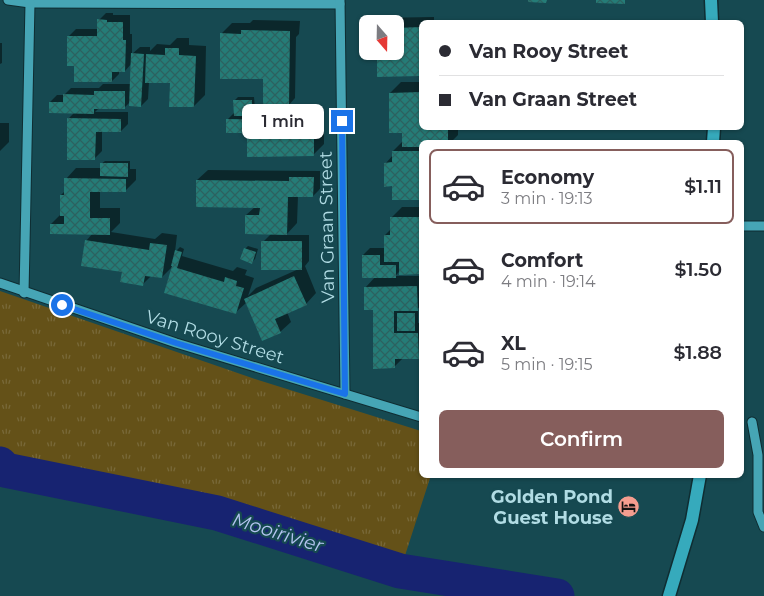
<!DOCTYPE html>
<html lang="en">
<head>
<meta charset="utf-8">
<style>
  :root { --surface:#fff; --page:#f2f2f3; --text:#2b2b33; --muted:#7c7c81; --line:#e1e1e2; --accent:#865e5c }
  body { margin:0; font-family:Montserrat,sans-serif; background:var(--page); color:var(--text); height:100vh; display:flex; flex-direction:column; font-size:19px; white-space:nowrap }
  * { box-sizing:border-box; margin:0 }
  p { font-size:16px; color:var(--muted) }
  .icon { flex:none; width:28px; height:28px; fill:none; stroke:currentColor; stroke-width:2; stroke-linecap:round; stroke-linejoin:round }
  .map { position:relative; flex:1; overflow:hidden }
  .sheet { position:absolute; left:419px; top:140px; width:325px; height:338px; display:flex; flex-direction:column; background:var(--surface); border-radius:8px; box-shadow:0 1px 4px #0004 }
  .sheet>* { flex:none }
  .top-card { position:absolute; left:419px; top:20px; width:325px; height:110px; border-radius:8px; box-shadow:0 1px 4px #0004; display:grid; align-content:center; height:110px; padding:0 20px; background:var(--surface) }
  .needle { width:32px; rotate:160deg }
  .tools { position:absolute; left:359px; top:15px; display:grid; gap:10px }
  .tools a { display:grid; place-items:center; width:45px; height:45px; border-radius:8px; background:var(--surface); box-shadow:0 1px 4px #0004; font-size:25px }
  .end { position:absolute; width:22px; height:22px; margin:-11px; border:6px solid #1a73e8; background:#fff; box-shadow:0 0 0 2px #fff }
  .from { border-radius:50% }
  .bubble { position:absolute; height:35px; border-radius:8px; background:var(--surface); box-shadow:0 1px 4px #0004; font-size:16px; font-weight:600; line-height:35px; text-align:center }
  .top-card b { display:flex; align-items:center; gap:18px; height:48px; font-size:19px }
  .top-card b+b { border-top:1px solid var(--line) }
  .top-card i { width:12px; height:12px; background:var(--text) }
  ul { padding:9px 0 0; list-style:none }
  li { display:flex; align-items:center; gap:15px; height:75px; margin:0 10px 8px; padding:0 10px; border:2px solid transparent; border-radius:8px }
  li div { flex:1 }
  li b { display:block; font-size:19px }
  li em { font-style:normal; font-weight:600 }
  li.active { border-color:var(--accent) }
  li>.icon { width:45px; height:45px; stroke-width:1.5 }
  .primary-button { display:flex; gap:10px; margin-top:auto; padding:10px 20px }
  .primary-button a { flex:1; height:58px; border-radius:8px; background:var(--accent); color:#fff; font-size:20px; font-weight:600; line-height:58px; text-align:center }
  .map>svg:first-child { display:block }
  .park { fill:url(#park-tufts) }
  .shadow { fill:#0007 }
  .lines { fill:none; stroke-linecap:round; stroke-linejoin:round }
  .river { stroke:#172371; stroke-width:35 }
  .building { fill:url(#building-cross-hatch) }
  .minor-casing { stroke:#0f2d32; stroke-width:11 }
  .major-casing { stroke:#0f2d32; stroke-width:15 }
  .minor { stroke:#46a5b5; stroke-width:9 }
  .major { stroke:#36aabc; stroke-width:12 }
  .route { stroke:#1a73e8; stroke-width:6 }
  .labels { text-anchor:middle; stroke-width:4.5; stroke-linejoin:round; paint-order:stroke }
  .street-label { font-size:18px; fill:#b1dce4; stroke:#164951 }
  .poi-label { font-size:18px; font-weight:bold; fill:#b1dce4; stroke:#164951; text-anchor:end }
  .water-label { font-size:19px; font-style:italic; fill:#b4c4f0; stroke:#164951 }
</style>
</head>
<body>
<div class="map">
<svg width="764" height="596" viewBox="0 0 764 596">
  <defs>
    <pattern id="park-tufts" width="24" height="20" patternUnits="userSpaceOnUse" patternTransform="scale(1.25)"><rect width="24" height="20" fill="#645118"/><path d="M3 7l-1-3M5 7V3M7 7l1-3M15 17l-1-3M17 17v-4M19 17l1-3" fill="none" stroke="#786939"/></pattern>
    <pattern id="building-cross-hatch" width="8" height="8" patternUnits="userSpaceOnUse" patternTransform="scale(1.25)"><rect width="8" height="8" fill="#257c77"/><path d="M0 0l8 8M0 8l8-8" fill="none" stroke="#2c6260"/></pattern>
  </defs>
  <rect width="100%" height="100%" fill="#164951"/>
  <path class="park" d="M0 291 255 379 421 431V475H431L400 571 217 513 5 470 0 464Z"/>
  <g class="shadow">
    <path d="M106 13H113V15H130V34H132V54L140 47H150V51L157 44 170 45 177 38H189V45L206 46 205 95 194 106 171 82H149L148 99 141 106 131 101 124 108H99L95 112H128V124L121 131H102V151L95 158 68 119 75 112 50 102 57 95H64L71 88H99L103 84H131L132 63 125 71H119V74L112 81 75 65 69 36 76 29H99V20Z"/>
    <path d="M434 17V22H421V75L378 76V54L364 55V29L368 25V51H395V24H369L374 18Z"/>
    <path d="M253 20 300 21 299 34 296 37 295 98 288 106 264 76 221 34 232 23H250Z"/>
    <path d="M0 43H2V63L0 64Z"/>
    <path d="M401 82H421V128H458V135L452 141H457V142H421V198L393 199V185L386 163 393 155V151L403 141V132L390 93Z"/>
    <path d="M238 97H254L255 109 298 110V118H324V144L313 155 248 132 227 120 235 112V100Z"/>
    <path d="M0 123H9V142L0 151Z"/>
    <path d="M105 161H130V169H136V180L125 191H100V208H120V223L111 232 155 239 162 233 177 235 175 252 180 247 184 249 182 256 233 271 237 267 247 270 245 275 254 278 248 296 256 288 301 268 263 242 271 234 246 215 256 206 197 180 208 170 320 171V189L313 196H298L297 223 286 235H309V261L305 266 316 293 306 304 287 312 291 322 280 332 247 302 235 313 166 292 174 265 162 277 152 275 143 284 123 271 86 241 93 233 51 224 61 214V195L65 191 66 179 76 168H101V164Z"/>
    <path d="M402 207H421V273H400V271L395 276H421V305L416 311H418V323H421V354L418 357 403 358 394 367 365 288 376 276 363 255 370 248H385V235L391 229V218Z"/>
    <path d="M248 246 258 249 255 259 252 262 245 249Z"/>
  </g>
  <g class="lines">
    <path class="river" d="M0 464 5 470 217 513 400 571 557 596"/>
  </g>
  <g class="building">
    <path d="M528 0H547L546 3 528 2Z"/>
    <path d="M596 0H625V4L596 3Z"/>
    <path d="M97 19 107 20V22H123V40H126L125 72H112V82H74V66H67V36H97Z"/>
    <path d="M421 27V76L377 77V56H363V28H368V51H395V28Z"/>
    <path d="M241 30 290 31 289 107H263V79H220V33L241 34Z"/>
    <path d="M165 48H179V55L196 56 194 107H169L170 83H145L146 54 165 55Z"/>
    <path d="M131 53 144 54 141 107 129 106Z"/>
    <path d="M94 91H125V109H94V114L49 113V102H63V94L94 95Z"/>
    <path d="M421 92V128H448V142H421V147H402V133H389V93Z"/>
    <path d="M233 100H252V116H234Z"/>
    <path d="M67 118 121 119V132H96L95 160H67Z"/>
    <path d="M226 119 287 120V128H314V156L247 157V133H226Z"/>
    <path d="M630 128H644V130L630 129Z"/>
    <path d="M392 151H421V200H392V186L384 187V163L392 162Z"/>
    <path d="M100 163H128V177L100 176Z"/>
    <path d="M289 177H314L313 197H288L287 235 245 234V215H259L260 208 196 207V180L289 181Z"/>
    <path d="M64 178 126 179V192H90V218H110V235L50 234V224H64V216H60V195H64Z"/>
    <path d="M390 217H421V274L399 275V262H384V235H390Z"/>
    <path d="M85 240 149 250 150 243 167 245 162 278 145 276 143 286 120 282 122 272 81 266Z"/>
    <rect x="261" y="241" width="41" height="29"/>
    <path d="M244 248 256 252 252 264 240 259Z"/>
    <path d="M175 250 182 252 177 268 224 282 225 277 237 281 236 286 244 288 236 314 164 293 172 266H171Z"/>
    <path d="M362 255H380V265H396V278H362Z"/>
    <path d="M294 276 307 305 275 319 281 333 262 341 244 299Z"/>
    <path d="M417 286 418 311H394V333H418L419 359H395V368L373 369V310H364V287Z"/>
    <rect x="397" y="313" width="18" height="18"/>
  </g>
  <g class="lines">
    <defs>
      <g id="minor">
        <path d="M8 0 30 3 340 4"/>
        <path d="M340 0 345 394"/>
        <path d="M741 226H764"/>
        <path d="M0 283 176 343 421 417"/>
        <path d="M24 293 30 3"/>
        <path d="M752 422 758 455V512L764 527"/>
      </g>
      <g id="major">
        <path d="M711 0 712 22"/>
        <path d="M713 142 714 128"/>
        <path d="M669 596 692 520 700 475"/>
      </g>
    </defs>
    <use href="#minor" class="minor-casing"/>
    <use href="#major" class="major-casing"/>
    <use href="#minor" class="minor"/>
    <use href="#major" class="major"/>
  </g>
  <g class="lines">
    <path class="route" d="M62 305 176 343 345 394 342 121"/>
  </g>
  <defs>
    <symbol id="hotel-disc" viewBox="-11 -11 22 22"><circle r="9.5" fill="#f59d8f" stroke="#164951"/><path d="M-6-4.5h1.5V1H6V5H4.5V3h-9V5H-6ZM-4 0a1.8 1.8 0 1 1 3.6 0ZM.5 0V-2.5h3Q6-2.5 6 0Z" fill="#111"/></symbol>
  </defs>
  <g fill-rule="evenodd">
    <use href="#hotel-disc" x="616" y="494" width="25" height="25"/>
  </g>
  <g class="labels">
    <g class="street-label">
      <text transform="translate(327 227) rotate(-91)" y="6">Van Graan Street</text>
      <text transform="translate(215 337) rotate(17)" y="6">Van Rooy Street</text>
    </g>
    <g class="poi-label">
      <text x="613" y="503">Golden Pond<tspan x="613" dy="21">Guest House</tspan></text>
    </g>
    <g class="water-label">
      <text transform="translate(278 532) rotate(17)" y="7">Mooirivier</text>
    </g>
  </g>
</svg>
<div class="tools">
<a><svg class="needle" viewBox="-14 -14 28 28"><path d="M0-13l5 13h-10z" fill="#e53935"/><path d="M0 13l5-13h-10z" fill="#7c7c81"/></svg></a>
</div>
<i class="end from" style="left:62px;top:305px"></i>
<i class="end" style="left:342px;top:121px"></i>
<div class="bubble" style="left:242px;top:104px;width:82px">1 min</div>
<div class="top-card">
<b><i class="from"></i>Van Rooy Street</b>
<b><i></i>Van Graan Street</b>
</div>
<section class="sheet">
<ul>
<li class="active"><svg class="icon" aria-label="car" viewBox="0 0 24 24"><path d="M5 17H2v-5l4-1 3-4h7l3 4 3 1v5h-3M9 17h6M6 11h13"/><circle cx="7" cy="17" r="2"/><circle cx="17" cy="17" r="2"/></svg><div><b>Economy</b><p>3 min · 19:13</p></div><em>$1.11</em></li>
<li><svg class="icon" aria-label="car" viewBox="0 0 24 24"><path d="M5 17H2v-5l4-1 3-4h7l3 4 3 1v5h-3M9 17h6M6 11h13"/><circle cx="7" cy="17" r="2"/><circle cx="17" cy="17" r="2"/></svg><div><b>Comfort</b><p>4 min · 19:14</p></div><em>$1.50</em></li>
<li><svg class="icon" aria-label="car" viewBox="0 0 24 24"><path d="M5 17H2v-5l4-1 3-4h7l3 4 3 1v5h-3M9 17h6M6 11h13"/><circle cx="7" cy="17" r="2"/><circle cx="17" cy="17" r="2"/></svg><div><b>XL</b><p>5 min · 19:15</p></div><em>$1.88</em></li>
</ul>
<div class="primary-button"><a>Confirm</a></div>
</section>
</div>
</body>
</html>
